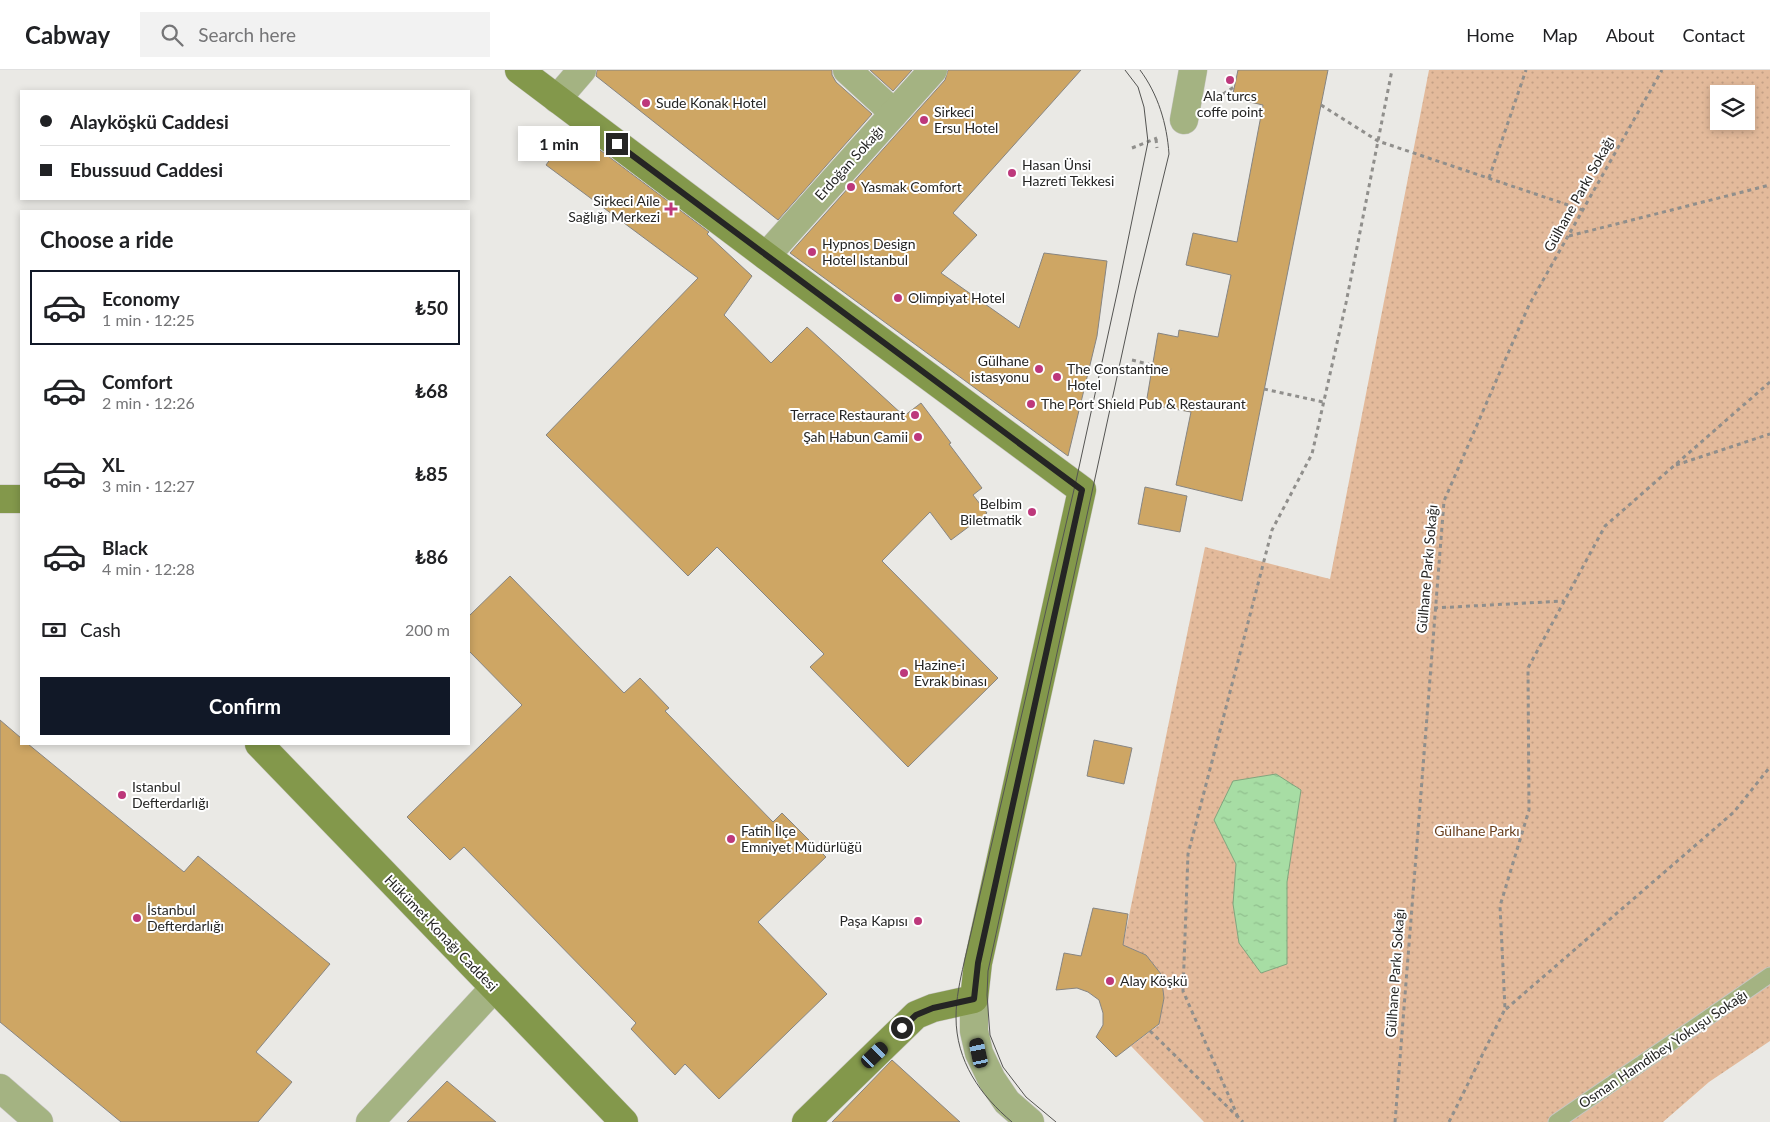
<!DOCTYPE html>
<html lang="en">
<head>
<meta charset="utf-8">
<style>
  :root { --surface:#fff; --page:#f2f2f2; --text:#202124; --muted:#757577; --line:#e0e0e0; --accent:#111827 }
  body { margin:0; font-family:Lato,sans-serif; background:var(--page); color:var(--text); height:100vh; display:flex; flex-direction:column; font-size:19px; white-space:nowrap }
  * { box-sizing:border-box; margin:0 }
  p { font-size:16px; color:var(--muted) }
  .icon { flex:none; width:28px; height:28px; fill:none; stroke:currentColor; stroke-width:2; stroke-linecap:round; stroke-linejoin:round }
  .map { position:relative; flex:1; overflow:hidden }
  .side { position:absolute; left:20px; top:140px; width:450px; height:535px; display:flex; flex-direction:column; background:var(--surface); border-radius:0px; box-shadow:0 2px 8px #0003 }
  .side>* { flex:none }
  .guide { position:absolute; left:20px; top:20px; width:450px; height:110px; border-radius:0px; box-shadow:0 2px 8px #0003; display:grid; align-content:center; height:110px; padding:0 20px; background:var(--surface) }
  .buttons { position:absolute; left:1710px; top:15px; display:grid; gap:10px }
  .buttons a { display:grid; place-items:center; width:45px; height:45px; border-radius:0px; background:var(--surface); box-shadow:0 2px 8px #0003; font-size:25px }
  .end { position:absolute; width:22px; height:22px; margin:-11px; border:6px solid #252524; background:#fff; box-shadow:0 0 0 2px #fff }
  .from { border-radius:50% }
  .bubble { position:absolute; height:35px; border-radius:0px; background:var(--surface); box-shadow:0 2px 8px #0003; font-size:16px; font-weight:700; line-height:35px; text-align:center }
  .car { position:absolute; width:15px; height:30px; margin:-15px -8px; border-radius:6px; box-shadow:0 0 4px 1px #0007; background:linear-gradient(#222 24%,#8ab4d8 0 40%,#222 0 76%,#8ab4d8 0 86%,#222 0) }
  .guide b { display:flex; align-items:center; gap:18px; height:48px; font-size:19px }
  .guide b+b { border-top:1px solid var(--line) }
  .guide i { width:12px; height:12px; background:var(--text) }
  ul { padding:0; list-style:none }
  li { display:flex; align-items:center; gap:15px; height:75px; margin:0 10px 8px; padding:0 10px; border:2px solid transparent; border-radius:0px }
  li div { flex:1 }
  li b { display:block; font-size:19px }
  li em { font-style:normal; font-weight:700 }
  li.active { border-color:var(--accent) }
  li>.icon { width:45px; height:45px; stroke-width:1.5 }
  h2 { padding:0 20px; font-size:22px; line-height:60px }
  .pay { display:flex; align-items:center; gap:12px; height:55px; padding:0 20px; font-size:19px }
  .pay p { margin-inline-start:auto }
  .action { display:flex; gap:10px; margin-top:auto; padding:10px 20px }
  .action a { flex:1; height:58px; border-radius:0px; background:var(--accent); color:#fff; font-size:20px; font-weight:700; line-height:58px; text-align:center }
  header { display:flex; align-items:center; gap:30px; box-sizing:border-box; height:70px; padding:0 25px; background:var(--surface); border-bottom:1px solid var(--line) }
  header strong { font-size:24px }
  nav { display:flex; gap:28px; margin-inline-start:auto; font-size:18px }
  .search { width:350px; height:45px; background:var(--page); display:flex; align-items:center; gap:12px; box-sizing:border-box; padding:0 18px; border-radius:0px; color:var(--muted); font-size:19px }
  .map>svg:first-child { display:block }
  .park { fill:url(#park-dots); fill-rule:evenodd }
  .water { fill:url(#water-ripples); stroke:#80a67e }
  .building { fill:#cea664; stroke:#878582 }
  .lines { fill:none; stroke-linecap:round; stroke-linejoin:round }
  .lane-casing { stroke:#c7c6c2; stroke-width:17 }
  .street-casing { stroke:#c7c6c2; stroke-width:29 }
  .secondary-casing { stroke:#c7c6c2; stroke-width:29 }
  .path { stroke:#908f8c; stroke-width:3; stroke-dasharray:4 4; stroke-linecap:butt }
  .lane { stroke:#a4b382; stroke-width:15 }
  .street { stroke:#a4b382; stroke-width:28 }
  .secondary { stroke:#83984b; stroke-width:28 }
  .tram { stroke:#545452; stroke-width:1 }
  .route { stroke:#252524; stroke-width:6 }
  .poi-dot { fill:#bd387b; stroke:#fff; stroke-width:2 }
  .labels { text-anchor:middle; stroke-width:4; stroke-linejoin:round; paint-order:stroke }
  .poi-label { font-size:14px; fill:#252524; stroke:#fff; text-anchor:start }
  .street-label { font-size:14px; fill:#252524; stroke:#fff }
  .park-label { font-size:14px; fill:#693f1d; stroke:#fff }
</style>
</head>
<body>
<header>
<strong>Cabway</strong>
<div class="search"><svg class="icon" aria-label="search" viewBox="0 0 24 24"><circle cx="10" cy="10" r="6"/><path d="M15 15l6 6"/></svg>Search here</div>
<nav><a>Home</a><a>Map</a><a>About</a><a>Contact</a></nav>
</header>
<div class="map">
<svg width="1770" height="1052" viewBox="0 0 1770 1052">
  <defs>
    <pattern id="park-dots" width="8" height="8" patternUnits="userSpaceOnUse" patternTransform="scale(1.25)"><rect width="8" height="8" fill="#e3ba9b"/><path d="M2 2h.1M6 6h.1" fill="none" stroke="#c3a085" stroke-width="1.8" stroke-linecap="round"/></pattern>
    <pattern id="water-ripples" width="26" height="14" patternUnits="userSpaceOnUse" patternTransform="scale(1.25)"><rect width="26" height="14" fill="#a7dda4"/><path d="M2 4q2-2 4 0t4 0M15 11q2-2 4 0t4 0" fill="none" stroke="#90be8d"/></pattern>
  </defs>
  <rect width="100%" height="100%" fill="#eae9e5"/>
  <path class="park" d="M1429 0H1770V971L1709 1012 1663 1052H1204L1131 976 1159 955 1164 928 1161 904 1146 885 1123 875 1205 477 1330 509ZM1719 24H1746V51H1719Z"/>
  <path class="water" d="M1276 704 1301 720 1287 812V894L1261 903 1239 873 1233 834 1236 794 1214 750 1233 711Z"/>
  <g class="building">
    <path d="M597 0H832V5L836 12 872 44 778 150 596 6Z"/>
    <path d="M870 0H912L893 21Z"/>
    <path d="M948 0H1081L953 143 977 165 941 203 1019 258 1044 183 1107 191 1097 266 1068 386 790 183 945 10Z"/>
    <path d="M1238 0H1328L1242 431 1176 415 1191 342 1146 334 1158 263 1178 267 1179 260 1218 267 1231 205 1186 195 1193 163 1237 172 1263 35 1232 28Z"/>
    <path d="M572 59 709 162 707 164 752 206 724 245 771 293 807 257 904 346 921 333 951 373 949 374 982 418 973 425 987 443 951 470 930 442 882 491 998 608 908 697 810 597 824 584 717 477 688 506 546 365 698 208 546 95Z"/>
    <path d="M1145 417 1187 426 1180 462 1138 454Z"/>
    <path d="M510 506 624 623 640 608 669 638 665 641 773 752 782 743 826 787 758 852 827 924 719 1029 685 994 675 1005 631 959 636 953 464 777 450 790 407 747 522 635 469 581V546Z"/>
    <path d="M0 650 21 668V674H28L184 802 198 786 330 894 256 982 292 1012 258 1052H121L0 952Z"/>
    <path d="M1094 670 1132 678 1124 714 1087 706Z"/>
    <path d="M1093 838 1128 844 1123 875 1146 885 1161 904 1164 928 1159 954 1116 987 1096 967 1103 955V943L1099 930 1088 922 1077 918 1056 920 1064 883 1081 886Z"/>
    <path d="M892 990 960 1052H832Z"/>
    <path d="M447 1011 496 1052H407Z"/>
  </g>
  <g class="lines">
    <defs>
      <path id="lane" d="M1556 1052 1770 905"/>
      <g id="street">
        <path d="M847 0 894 43"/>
        <path d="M557 29 582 0"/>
        <path d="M1184 50 1193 0"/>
        <path d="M766 186 933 0"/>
        <path d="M974 929V961L979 983 992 1010 1007 1032 1030 1052"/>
        <path d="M0 1018 39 1052"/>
        <path d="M370 1052 494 918"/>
      </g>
      <g id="secondary">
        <path d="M519 0 766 186 1082 420 978 893 974 929 933 938 916 945 806 1052"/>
        <path d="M0 429H21"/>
        <path d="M259 674 624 1052"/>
      </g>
    </defs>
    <use href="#lane" class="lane-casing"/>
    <use href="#street" class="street-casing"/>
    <use href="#secondary" class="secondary-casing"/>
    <g class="path">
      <path d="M1223 24 1234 17"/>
      <path d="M1321 35 1378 71 1583 140"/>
      <path d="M1156 69 1157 78"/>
      <path d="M1132 78 1157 68"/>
      <path d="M1489 108 1526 0"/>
      <path d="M1569 166 1770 115"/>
      <path d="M1132 290 1171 300"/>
      <path d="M1264 319 1323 332"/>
      <path d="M1676 395 1770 364"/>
      <path d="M1434 538 1564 531"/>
      <path d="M1506 939 1734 742 1770 697"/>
      <path d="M1150 961 1243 1052"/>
      <path d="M1238 1047 1183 921 1188 784 1272 460 1312 384 1346 233 1392 0"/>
      <path d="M1395 1052 1444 431 1529 235 1662 0"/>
      <path d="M1449 1052 1505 939 1500 836 1529 740 1528 598 1605 456 1770 312"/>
    </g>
    <use href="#lane" class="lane"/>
    <use href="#street" class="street"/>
    <use href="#secondary" class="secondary"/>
    <g class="tram">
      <path d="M1012 1052C980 1025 956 991 956 947 956 929 960 910 964 893L1076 411 1118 219 1148 72 1144 37 1138 17 1125 0"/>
      <path d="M1056 1052 1026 1027 1003 997 990 965 987 925 988 901 1135 224 1169 84C1167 54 1158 24 1140 0"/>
    </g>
  </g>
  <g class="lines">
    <path class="route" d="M617 74 1082 420 978 893 974 929 933 938 916 945 902 958"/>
  </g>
  <g class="poi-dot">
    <circle cx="1230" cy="10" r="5"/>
    <circle cx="646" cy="33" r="5"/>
    <circle cx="924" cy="50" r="5"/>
    <circle cx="1012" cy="103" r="5"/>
    <circle cx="851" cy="117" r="5"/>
    <path d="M668.5 131.5h5v5h5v5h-5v5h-5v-5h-5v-5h5z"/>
    <circle cx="812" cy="182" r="5"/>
    <circle cx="898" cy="228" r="5"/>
    <circle cx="1039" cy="299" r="5"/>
    <circle cx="1057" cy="307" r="5"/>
    <circle cx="1031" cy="334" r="5"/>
    <circle cx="915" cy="345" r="5"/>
    <circle cx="918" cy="367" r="5"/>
    <circle cx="1032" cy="442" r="5"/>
    <circle cx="904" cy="603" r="5"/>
    <circle cx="122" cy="725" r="5"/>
    <circle cx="731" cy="769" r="5"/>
    <circle cx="137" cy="848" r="5"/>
    <circle cx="918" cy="851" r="5"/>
    <circle cx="1110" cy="911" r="5"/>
  </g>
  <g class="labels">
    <g class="poi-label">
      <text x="1230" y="31" text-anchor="middle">Ala turcs<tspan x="1230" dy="16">coffe point</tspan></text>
      <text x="656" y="38">Sude Konak Hotel</text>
      <text x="934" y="47">Sirkeci<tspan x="934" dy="16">Ersu Hotel</tspan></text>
      <text x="1022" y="100">Hasan Ünsi<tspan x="1022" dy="16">Hazreti Tekkesi</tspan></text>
      <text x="861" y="122">Yasmak Comfort</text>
      <text x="660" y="136" text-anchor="end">Sirkeci Aile<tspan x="660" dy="16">Sağlığı Merkezi</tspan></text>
      <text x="822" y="179">Hypnos Design<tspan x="822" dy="16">Hotel Istanbul</tspan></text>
      <text x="908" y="233">Olimpiyat Hotel</text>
      <text x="1029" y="296" text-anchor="end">Gülhane<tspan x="1029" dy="16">istasyonu</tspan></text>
      <text x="1067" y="304">The Constantine<tspan x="1067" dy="16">Hotel</tspan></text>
      <text x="1041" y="339">The Port Shield Pub &amp; Restaurant</text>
      <text x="905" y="350" text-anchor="end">Terrace Restaurant</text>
      <text x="908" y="372" text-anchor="end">Şah Habun Camii</text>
      <text x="1022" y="439" text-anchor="end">Belbim<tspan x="1022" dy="16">Biletmatik</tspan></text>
      <text x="914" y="600">Hazine-i<tspan x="914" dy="16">Evrak binası</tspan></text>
      <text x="132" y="722">Istanbul<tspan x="132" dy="16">Defterdarlığı</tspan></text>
      <text x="741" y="766">Fatih İlçe<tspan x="741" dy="16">Emniyet Müdürlüğü</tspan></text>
      <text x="147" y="845">İstanbul<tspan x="147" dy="16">Defterdarlığı</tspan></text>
      <text x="908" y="856" text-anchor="end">Paşa Kapısı</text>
      <text x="1120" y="916">Alay Köşkü</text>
    </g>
    <g class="street-label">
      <text transform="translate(849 93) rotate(-48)" y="5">Erdoğan Sokağı</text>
      <text transform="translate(1579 124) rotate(-61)" y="5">Gülhane Parkı Sokağı</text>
      <text transform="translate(1427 499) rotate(-85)" y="5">Gülhane Parkı Sokağı</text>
      <text transform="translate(441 863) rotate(46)" y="5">Hükümet Konağı Caddesi</text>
      <text transform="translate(1395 903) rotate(-86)" y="5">Gülhane Parkı Sokağı</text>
      <text transform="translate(1663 979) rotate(-34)" y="5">Osman Hamdibey Yokuşu Sokağı</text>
    </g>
    <g class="park-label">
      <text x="1477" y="766">Gülhane Parkı</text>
    </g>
  </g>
</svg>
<div class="buttons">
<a><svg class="icon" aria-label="layers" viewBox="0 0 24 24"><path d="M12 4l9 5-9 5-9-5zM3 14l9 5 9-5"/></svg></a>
</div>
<i class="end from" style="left:902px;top:958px"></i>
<i class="end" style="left:617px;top:74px"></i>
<div class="bubble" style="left:518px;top:56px;width:82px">1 min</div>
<i class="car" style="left:979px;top:983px;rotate:348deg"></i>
<i class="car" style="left:875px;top:985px;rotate:46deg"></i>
<div class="guide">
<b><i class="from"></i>Alayköşkü Caddesi</b>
<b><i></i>Ebussuud Caddesi</b>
</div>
<section class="side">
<h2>Choose a ride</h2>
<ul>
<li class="active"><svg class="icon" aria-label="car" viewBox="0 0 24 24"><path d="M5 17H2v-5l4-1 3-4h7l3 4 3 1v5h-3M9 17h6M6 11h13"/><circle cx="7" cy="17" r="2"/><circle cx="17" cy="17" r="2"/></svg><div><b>Economy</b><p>1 min · 12:25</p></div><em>₺50</em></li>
<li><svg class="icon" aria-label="car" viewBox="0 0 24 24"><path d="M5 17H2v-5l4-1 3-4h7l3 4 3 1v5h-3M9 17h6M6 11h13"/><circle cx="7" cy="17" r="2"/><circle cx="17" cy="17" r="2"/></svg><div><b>Comfort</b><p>2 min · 12:26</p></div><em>₺68</em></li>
<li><svg class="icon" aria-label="car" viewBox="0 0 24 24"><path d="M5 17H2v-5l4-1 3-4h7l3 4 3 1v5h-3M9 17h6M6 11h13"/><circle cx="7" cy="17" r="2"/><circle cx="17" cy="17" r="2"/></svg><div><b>XL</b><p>3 min · 12:27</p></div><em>₺85</em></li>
<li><svg class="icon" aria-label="car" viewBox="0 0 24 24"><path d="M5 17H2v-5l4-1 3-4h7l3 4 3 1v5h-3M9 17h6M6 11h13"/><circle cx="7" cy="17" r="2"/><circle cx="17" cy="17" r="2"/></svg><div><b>Black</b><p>4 min · 12:28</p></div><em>₺86</em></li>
</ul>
<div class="pay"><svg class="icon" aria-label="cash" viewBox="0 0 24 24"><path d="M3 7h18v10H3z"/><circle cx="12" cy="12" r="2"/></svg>Cash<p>200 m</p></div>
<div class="action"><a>Confirm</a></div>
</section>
</div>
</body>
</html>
